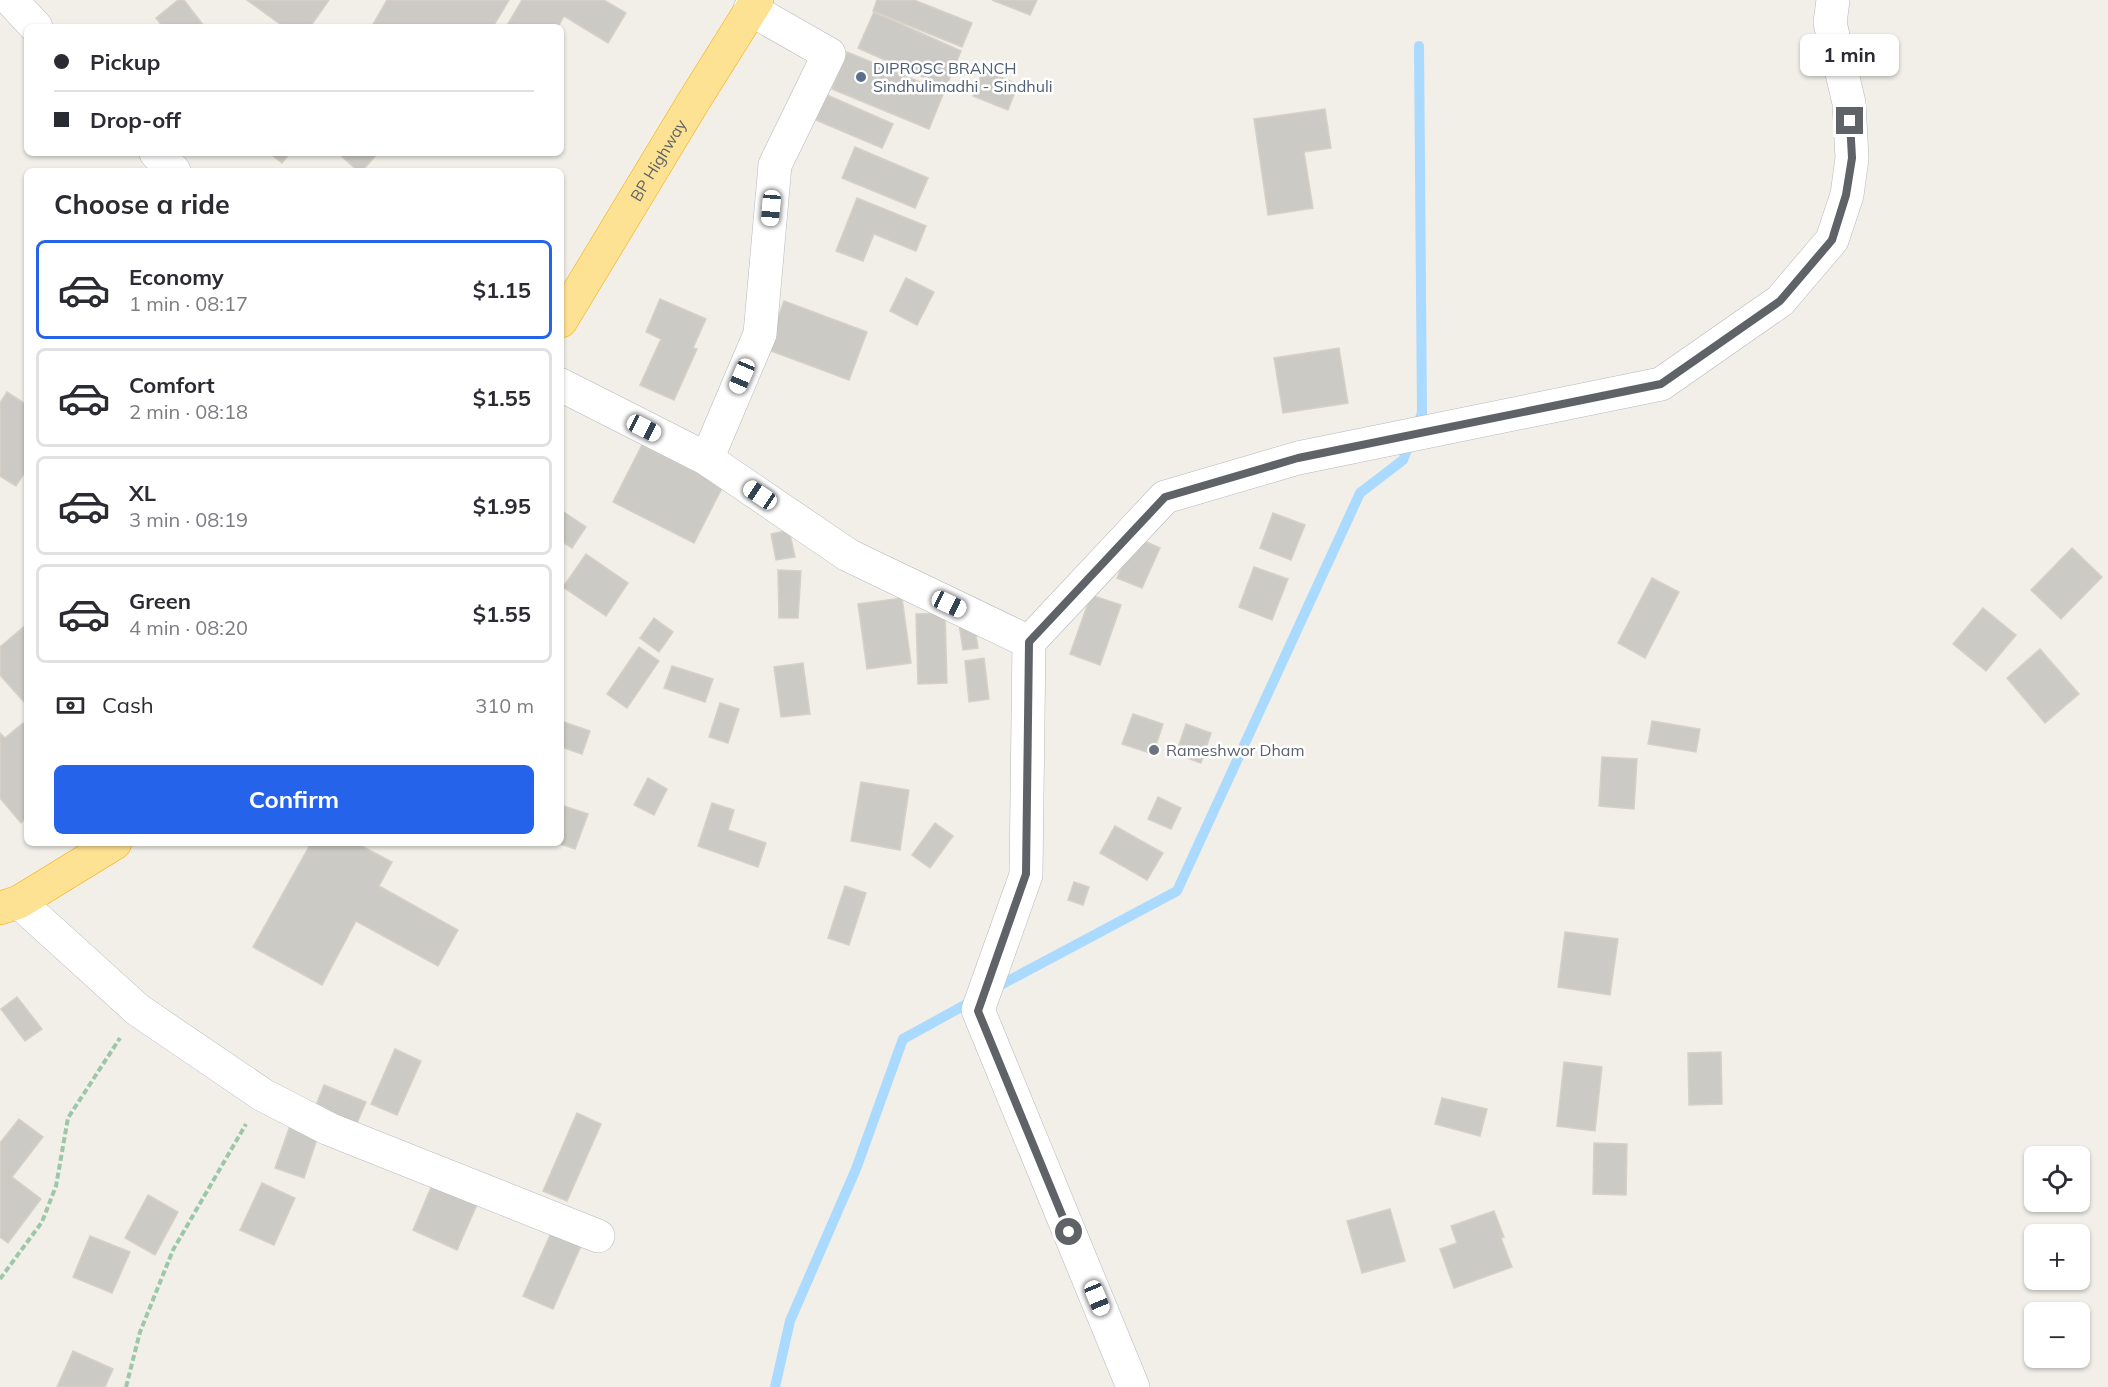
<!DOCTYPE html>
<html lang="en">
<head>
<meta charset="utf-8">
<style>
  :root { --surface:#fff; --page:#f2f2f3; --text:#2b2b33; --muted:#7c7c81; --line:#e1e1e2; --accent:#2563eb }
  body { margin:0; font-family:Mulish,sans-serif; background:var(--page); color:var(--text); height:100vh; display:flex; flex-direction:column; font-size:22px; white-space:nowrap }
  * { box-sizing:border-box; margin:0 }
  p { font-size:20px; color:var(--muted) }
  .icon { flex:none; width:33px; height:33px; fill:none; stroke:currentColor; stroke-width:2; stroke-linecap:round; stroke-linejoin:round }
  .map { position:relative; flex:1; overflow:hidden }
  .panel { position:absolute; left:24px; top:168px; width:540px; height:678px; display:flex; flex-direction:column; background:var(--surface); border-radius:9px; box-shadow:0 2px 4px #0004 }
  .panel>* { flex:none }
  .hud { position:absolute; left:24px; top:24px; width:540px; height:132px; border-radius:9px; box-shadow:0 2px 4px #0004; display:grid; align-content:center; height:132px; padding:0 30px; background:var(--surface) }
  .buttons { position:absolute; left:2024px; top:1146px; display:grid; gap:12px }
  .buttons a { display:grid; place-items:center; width:66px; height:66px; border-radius:9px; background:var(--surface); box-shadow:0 2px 4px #0004; font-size:30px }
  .end { position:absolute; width:27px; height:27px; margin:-14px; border:8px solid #5f6368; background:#fff; box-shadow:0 0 0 3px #fff }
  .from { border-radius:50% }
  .bubble { position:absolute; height:42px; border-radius:9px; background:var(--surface); box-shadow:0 2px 4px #0004; font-size:20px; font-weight:700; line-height:42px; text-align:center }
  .car { position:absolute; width:18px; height:36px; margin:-18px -9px; border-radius:8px; box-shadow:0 0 4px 2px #0007; background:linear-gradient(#fff 24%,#345 0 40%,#fff 0 76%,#345 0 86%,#fff 0) }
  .hud b { display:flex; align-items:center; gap:21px; height:57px; font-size:22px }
  .hud b+b { border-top:2px solid var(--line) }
  .hud i { width:15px; height:15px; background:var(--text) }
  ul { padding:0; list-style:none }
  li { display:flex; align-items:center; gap:18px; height:99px; margin:0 12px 9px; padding:0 18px; border:3px solid var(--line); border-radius:9px }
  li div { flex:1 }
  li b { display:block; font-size:22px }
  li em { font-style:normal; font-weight:700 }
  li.active { border-color:var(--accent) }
  li>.icon { width:54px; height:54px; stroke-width:1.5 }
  h2 { padding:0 30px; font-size:27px; line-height:72px }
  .pay { display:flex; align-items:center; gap:15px; height:66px; padding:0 30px; font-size:22px }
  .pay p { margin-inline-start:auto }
  .primary-button { display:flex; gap:12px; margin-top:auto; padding:12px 30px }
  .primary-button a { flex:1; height:69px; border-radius:9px; background:var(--accent); color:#fff; font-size:24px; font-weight:700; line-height:69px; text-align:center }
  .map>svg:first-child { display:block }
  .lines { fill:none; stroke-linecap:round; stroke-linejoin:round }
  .stream { stroke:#aadaff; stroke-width:10 }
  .building { fill:#cccac5; stroke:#d6d1c6; stroke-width:1.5 }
  .minor-casing { stroke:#b5b8bc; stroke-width:34 }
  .highway-casing { stroke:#f9ab00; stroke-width:34 }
  .path { stroke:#9cc7a9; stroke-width:4; stroke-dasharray:6 3; stroke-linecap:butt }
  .minor { stroke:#fff; stroke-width:33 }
  .highway { stroke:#fde293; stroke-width:33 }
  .route { stroke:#5f6368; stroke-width:8 }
  .service-dot { fill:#5c6f8a; stroke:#fff; stroke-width:2 }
  .worship-dot { fill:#6b7280; stroke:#fff; stroke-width:2 }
  .labels { text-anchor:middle; stroke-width:5; stroke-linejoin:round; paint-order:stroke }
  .service-label { font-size:16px; fill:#4e5e75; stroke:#fff; text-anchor:start }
  .street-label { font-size:16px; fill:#5f6368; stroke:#fff }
  .worship-label { font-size:16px; fill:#5b616d; stroke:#fff; text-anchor:start }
</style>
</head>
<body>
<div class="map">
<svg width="2108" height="1387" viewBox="0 0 2108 1387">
  <rect width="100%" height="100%" fill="#f1efe8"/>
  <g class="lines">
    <g class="stream">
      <path d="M993 989 1177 891 1360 493 1403 460 1422 413 1419 46"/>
      <path d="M775 1387 790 1321 856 1169 903 1039 974 1000"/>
    </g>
  </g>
  <g class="building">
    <path d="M178 0H184L204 26 163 27 156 18Z"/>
    <path d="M247 0H329L310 27H284Z"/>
    <path d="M387 0H509L493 27H374L372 26Z"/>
    <path d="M522 0H604L626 13 608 43 564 16 558 27H506Z"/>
    <path d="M877 0H914L972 23 962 47 873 11Z"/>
    <path d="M992 0H1037L1030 15Z"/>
    <path d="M874 12 961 51 946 87 858 48Z"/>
    <path d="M847 52 944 92 929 129 832 89Z"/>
    <path d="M983 70 1018 84 1008 110 973 96Z"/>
    <path d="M827 95 893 124 882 148 816 120Z"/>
    <path d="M1325 109 1331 148 1304 152 1313 208 1268 215 1254 119Z"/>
    <path d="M855 147 928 178 915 208 842 178Z"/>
    <path d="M269 153H290L282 163Z"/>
    <path d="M338 153H378L362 171H358Z"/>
    <path d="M857 198 926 226 916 251 874 234 863 261 836 251Z"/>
    <path d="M906 278 934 292 917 325 890 311Z"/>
    <path d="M660 299 706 319 693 348 697 349 674 400 640 385 661 339 646 332Z"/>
    <path d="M784 301 867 332 849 380 766 349Z"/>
    <path d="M1339 348 1348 403 1283 413 1274 358Z"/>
    <path d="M7 392 27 405V469L16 486 0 476V403Z"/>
    <path d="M642 445 723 486 694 543 613 502Z"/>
    <path d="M561 510 586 527 572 548 561 541Z"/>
    <path d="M1273 513 1305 525 1291 560 1260 548Z"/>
    <path d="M789 530 795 557 776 560 771 534Z"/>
    <path d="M1135 537 1160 548 1142 588 1117 578Z"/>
    <path d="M2072 548 2102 577 2061 619 2031 590Z"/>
    <path d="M586 554 628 583 606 616 563 587Z"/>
    <path d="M1254 567 1288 579 1272 620 1239 607Z"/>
    <path d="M778 570 801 571 798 618H779Z"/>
    <path d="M1652 578 1679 592 1645 658 1618 643Z"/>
    <path d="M1091 595 1121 605 1100 665 1070 654Z"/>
    <path d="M902 598 911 663 867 669 858 604Z"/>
    <path d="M1983 608 2016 635 1986 671 1953 644Z"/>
    <path d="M945 613 947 683 918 684 916 614Z"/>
    <path d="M654 618 673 632 659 652 640 638Z"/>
    <path d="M974 622 978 648 963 650 959 624Z"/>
    <path d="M27 624V699L24 702 0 675V647Z"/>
    <path d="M639 647 659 661 627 708 607 694Z"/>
    <path d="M2040 649 2079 694 2045 723 2007 678Z"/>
    <path d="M984 658 989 699 969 702 965 661Z"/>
    <path d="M803 663 810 714 781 717 774 667Z"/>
    <path d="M672 666 713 679 705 702 664 688Z"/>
    <path d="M720 703 739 709 728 743 709 737Z"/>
    <path d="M1133 714 1163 724 1153 754 1122 744Z"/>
    <path d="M561 721 590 731 582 754 561 747Z"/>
    <path d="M1652 721 1700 729 1696 752 1648 744Z"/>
    <path d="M23 723 27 727V817L21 823 0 798V733L5 738Z"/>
    <path d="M1186 724 1211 733 1201 763 1176 754Z"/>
    <path d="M1602 757 1637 759 1634 809 1599 806Z"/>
    <path d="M648 778 667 789 654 815 634 805Z"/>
    <path d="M861 782 909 790 900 850 851 841Z"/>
    <path d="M1158 797 1181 808 1171 829 1148 819Z"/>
    <path d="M712 803 734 810 728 830 766 843 758 867 698 846Z"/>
    <path d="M561 805 588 814 575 849 558 843H561Z"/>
    <path d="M935 823 953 836 930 868 912 855Z"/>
    <path d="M1115 826 1163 853 1147 880 1100 853Z"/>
    <path d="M311 843H356L392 862 379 886 458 930 438 966 356 921 322 985 253 947Z"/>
    <path d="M1074 882 1089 887 1083 905 1068 900Z"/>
    <path d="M845 886 866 893 849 945 828 938Z"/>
    <path d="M1565 932 1618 939 1610 995 1558 987Z"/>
    <path d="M17 997 42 1029 25 1041 1 1009Z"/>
    <path d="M395 1049 421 1061 397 1115 371 1104Z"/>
    <path d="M1721 1052 1722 1104 1689 1105 1688 1053Z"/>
    <path d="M1564 1062 1602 1067 1595 1131 1557 1126Z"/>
    <path d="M324 1085 366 1102 354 1130 313 1113Z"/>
    <path d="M1442 1098 1487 1109 1480 1136 1435 1124Z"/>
    <path d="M577 1113 601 1124 567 1201 543 1191Z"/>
    <path d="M19 1119 43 1137 12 1177 41 1199 8 1243 0 1237V1143Z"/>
    <path d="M291 1123 319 1133 304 1178 275 1168Z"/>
    <path d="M1594 1143 1627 1144 1626 1195 1593 1194Z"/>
    <path d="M435 1178 480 1198 457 1250 413 1230Z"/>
    <path d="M262 1183 295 1198 274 1245 240 1230Z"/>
    <path d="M148 1195 178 1212 155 1255 125 1238Z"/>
    <path d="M1390 1209 1405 1261 1362 1273 1347 1221Z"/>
    <path d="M1494 1211 1504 1237 1501 1238 1512 1267 1454 1288 1440 1249 1457 1243 1451 1226Z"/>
    <path d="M551 1233 581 1246 553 1309 523 1296Z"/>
    <path d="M90 1236 130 1252 112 1293 73 1277Z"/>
    <path d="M73 1351 113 1369 105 1387H57Z"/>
  </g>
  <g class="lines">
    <defs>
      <g id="minor">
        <path d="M11 0 36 27"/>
        <path d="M156 153 174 171"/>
        <path d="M561 385 707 459 848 555 1029 642 1026 875 978 1010 1133 1387"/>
        <path d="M707 459 760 334 775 165 829 54 750 9"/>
        <path d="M1029 642 1165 497 1298 458 1661 384 1780 301 1832 240 1847 195 1852 158 1849 103 1830 23 1833 0"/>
        <path d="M19 902 138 1010 263 1095 329 1129 598 1236"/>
      </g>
      <g id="highway">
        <path id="s1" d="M561 321 692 104 757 0"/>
        <path d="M0 908 19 902 115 843"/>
      </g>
    </defs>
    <use href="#minor" class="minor-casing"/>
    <use href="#highway" class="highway-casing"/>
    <g class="path">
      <path d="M0 1279 42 1222 56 1186 68 1118 120 1038"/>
      <path d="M126 1387 140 1332 173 1250 246 1124"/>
    </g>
    <use href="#minor" class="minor"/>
    <use href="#highway" class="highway"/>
  </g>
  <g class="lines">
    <path class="route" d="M1069 1232 978 1011 1026 874 1029 642 1165 497 1298 458 1661 384 1780 301 1832 240 1846 195 1852 158 1850 121"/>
  </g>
  <circle class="service-dot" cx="861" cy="77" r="6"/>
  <circle class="worship-dot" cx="1154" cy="750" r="6"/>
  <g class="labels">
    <g class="service-label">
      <text x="873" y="74">DIPROSC BRANCH<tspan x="873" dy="18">Sindhulimadhi - Sindhuli</tspan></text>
    </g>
    <g class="street-label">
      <text dy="6" stroke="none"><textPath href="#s1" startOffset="188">BP Highway</textPath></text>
    </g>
    <g class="worship-label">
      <text x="1166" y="756">Rameshwor Dham</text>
    </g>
  </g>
</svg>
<div class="buttons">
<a><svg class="icon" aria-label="locate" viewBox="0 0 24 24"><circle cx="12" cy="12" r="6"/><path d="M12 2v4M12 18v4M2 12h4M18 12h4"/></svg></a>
<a>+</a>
<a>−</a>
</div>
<i class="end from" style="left:1069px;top:1232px"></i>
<i class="end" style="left:1850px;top:121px"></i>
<div class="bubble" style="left:1800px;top:34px;width:99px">1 min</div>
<i class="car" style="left:771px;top:208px;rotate:185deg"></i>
<i class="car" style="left:742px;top:376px;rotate:203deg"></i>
<i class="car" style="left:644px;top:428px;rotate:117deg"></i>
<i class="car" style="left:760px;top:495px;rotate:304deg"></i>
<i class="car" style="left:949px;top:604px;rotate:115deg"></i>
<i class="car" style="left:1097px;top:1298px;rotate:158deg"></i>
<div class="hud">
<b><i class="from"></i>Pickup</b>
<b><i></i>Drop-off</b>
</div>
<section class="panel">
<h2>Choose a ride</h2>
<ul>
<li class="active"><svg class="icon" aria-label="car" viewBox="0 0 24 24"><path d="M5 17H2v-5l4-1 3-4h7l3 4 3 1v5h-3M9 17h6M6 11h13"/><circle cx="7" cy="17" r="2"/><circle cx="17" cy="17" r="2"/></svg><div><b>Economy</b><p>1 min · 08:17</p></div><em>$1.15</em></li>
<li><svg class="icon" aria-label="car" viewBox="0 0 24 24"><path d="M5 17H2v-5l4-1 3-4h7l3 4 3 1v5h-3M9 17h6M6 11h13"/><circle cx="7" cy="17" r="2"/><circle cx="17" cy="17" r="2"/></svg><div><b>Comfort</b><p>2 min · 08:18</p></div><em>$1.55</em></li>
<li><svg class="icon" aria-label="car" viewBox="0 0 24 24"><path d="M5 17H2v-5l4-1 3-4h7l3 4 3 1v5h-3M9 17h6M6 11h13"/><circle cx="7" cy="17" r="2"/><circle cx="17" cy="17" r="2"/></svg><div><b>XL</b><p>3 min · 08:19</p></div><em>$1.95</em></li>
<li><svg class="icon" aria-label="car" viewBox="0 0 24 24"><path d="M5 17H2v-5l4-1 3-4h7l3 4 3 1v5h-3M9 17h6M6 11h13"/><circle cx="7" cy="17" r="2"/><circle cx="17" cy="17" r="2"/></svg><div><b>Green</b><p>4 min · 08:20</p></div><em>$1.55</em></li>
</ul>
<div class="pay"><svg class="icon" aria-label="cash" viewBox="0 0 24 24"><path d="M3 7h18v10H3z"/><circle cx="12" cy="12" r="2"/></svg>Cash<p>310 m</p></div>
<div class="primary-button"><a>Confirm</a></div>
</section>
</div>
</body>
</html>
